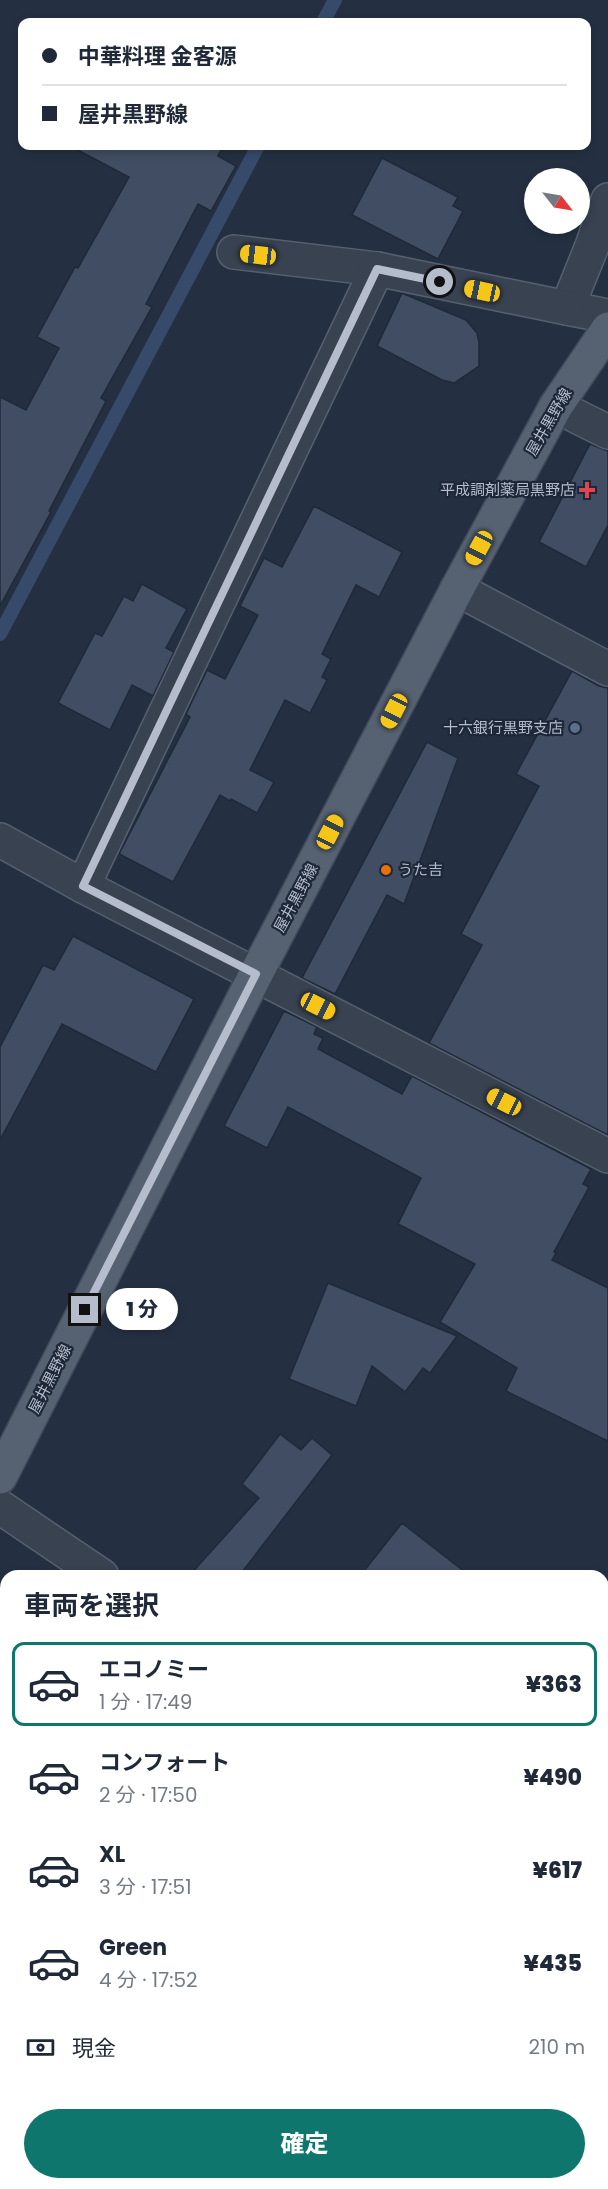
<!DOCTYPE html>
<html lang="ja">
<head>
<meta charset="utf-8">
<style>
  :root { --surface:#fff; --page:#f2f2f3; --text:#1f2937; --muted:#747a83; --line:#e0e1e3; --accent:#0f766e }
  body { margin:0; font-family:Poppins,"Noto Sans JP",sans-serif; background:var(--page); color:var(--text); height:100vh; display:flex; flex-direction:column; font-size:22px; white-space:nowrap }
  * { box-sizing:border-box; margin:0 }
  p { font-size:20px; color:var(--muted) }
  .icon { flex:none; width:33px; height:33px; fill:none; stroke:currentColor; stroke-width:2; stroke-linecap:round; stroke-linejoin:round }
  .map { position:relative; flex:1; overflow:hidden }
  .panel { position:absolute; left:0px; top:1570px; width:609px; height:620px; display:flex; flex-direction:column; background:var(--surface); border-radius:18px 18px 0 0; box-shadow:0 3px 9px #0003 }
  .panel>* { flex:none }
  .guide { position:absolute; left:18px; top:18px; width:573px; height:132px; border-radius:12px; box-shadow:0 3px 9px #0003; display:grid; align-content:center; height:132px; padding:0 24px; background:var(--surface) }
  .needle { width:39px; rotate:121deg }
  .tools { position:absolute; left:524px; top:168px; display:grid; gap:12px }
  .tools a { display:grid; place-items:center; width:66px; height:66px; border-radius:50%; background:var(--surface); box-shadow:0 3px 9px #0003; font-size:30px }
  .end { position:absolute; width:27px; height:27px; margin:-14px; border:8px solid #b5bdcc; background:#111; box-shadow:0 0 0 3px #111 }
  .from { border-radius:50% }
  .bubble { position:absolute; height:42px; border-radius:21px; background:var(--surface); box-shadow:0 3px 9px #0003; font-size:20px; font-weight:800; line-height:42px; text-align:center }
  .car { position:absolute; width:18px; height:36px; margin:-18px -9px; border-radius:8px; box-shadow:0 0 4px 2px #0007; background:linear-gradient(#f5c518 24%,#345 0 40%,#f5c518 0 76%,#345 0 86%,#f5c518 0) }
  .guide b { display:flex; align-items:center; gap:21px; height:57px; font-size:22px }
  .guide b+b { border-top:2px solid var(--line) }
  .guide i { width:15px; height:15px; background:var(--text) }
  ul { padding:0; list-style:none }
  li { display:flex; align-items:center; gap:18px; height:84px; margin:0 12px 9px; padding:0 12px; border:3px solid transparent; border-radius:12px }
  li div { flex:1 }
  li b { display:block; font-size:22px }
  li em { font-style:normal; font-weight:800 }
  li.current { border-color:var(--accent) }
  li>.icon { width:54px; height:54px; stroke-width:1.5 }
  h2 { padding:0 24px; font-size:27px; line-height:72px }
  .pay { display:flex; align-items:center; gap:15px; height:66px; padding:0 24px; font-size:22px }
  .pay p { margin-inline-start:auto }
  .primary-button { display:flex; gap:12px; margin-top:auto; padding:12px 24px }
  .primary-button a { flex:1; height:69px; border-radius:36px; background:var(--accent); color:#fff; font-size:24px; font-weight:800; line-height:69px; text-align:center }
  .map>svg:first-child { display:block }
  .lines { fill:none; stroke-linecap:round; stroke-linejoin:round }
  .stream { stroke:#374a6a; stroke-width:14 }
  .building { fill:#404d62; stroke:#1f2939; stroke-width:1.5 }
  .minor-casing { stroke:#56606f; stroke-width:36 }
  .major-casing { stroke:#424b5b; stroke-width:36 }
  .minor { stroke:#384251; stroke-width:33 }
  .major { stroke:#566171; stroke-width:33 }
  .route { stroke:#b5bdcc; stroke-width:8 }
  .health-dot { fill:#e0444e; stroke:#1d2737; stroke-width:2 }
  .service-dot { fill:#5c6f8a; stroke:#1d2737; stroke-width:2 }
  .food-dot { fill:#e8710a; stroke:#1d2737; stroke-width:2 }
  .labels { text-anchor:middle; stroke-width:4.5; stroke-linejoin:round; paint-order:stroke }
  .street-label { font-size:15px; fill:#b5bdcc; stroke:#1d2737 }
  .poi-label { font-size:15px; fill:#b5bdcc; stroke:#1d2737; text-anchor:end }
</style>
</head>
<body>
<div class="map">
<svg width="608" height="2189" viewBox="0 0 608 2189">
  <rect width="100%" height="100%" fill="#243042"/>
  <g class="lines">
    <g class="stream">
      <path d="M323 22 335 0"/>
      <path d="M0 634 258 146"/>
      <path d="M373 2189 381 2184"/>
    </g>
  </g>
  <g class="building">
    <path d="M70 146H223L218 156 236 166 211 211 198 204 146 304 152 307 101 398 106 401 49 511 51 512 0 606V397L26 410 59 348 37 337 75 267 78 268 129 177Z"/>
    <path d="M382 158 458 197 453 206 463 211 438 259 352 215Z"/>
    <path d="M402 293 466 320 477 333 479 342V366L454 383 442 380 377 346Z"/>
    <path d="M590 444 608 451V525L586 567 539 542Z"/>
    <path d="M314 506 402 552 379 597 356 585 322 654 331 659 322 677 327 680 310 713 285 700 250 770 274 782 257 813 231 799 230 801 220 795 173 882 119 854 190 717 186 714 207 670 225 679 258 615 240 606 264 558 282 567Z"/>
    <path d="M142 584 187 609 166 648 174 652 153 696 132 685 110 730 58 703 95 633 102 636 124 596 133 601Z"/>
    <path d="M572 671 599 686 608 688V1135L429 1043 482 945 461 934 539 786 516 774Z"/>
    <path d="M427 742 458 758 404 904 387 895 335 994 302 978Z"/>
    <path d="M73 936 194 999 156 1072 62 1024 0 1140V1047L43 965 54 970Z"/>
    <path d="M284 1011 317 1027 314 1034 323 1038 318 1049 402 1094 412 1076 591 1169 583 1184 589 1187 554 1252 556 1253 552 1260 608 1288V1441L506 1391 517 1368 440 1322 475 1264 398 1224 421 1178 288 1107 267 1148 224 1126Z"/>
    <path d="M328 1283 457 1336 430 1373 423 1368 405 1392 372 1366 356 1406 289 1379Z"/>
    <path d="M280 1434 301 1450 312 1438 332 1455 239 1576H189L259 1498 242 1484Z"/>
    <path d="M402 1523 470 1576H360Z"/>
  </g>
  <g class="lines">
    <defs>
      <g id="minor">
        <path d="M608 200 592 246 567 308 608 316"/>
        <path d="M234 252 377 269 567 308"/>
        <path d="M556 406 608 432"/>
        <path d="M457 589 608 669"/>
        <path d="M0 840 83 886 608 1156"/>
        <path d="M83 886 377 269"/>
        <path d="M0 1507 102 1576"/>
        <path d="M0 1901 6 1896"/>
        <path d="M603 1927 608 1924"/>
        <path d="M438 2184 443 2189"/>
      </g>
      <path id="major" d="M0 1477 256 974 457 589 556 406 608 329"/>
    </defs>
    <use href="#minor" class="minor-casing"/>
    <use href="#major" class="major-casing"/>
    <use href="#minor" class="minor"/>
    <use href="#major" class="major"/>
  </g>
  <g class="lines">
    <path class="route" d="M85 1310 256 974 83 886 377 269 440 282"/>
  </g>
  <path class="health-dot" d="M584 481h6v6h6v6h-6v6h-6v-6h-6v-6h6z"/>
  <circle class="service-dot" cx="575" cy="728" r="6"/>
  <circle class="food-dot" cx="386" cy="870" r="6"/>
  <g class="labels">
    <g class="street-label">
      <text transform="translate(549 422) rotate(-60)" y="5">屋井黒野線</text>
      <text transform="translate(296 898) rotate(-62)" y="5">屋井黒野線</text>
      <text transform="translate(50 1379) rotate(-63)" y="5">屋井黒野線</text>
    </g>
    <g class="poi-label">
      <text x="575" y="495">平成調剤薬局黒野店</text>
      <text x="563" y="733">十六銀行黒野支店</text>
      <text x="398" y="875" text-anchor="start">うた吉</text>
    </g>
  </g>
</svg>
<div class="tools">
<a><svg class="needle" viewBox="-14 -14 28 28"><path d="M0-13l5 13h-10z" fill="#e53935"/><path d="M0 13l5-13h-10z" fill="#747a83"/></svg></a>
</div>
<i class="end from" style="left:440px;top:282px"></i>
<i class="end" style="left:85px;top:1310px"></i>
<div class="bubble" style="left:106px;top:1288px;width:72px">1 分</div>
<i class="car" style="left:258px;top:255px;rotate:277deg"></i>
<i class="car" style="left:482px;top:291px;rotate:282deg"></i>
<i class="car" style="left:479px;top:548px;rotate:208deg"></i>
<i class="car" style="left:394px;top:711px;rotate:207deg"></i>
<i class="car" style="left:330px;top:832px;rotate:27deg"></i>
<i class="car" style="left:318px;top:1006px;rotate:117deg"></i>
<i class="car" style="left:504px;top:1102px;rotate:297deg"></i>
<div class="guide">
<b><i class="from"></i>中華料理 金客源</b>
<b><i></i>屋井黒野線</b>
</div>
<section class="panel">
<h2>車両を選択</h2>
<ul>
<li class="current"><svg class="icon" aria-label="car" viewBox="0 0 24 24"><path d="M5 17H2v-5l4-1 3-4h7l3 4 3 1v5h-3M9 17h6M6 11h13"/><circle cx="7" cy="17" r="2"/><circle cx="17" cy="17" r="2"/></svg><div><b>エコノミー</b><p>1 分 · 17:49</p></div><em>¥363</em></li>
<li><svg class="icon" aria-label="car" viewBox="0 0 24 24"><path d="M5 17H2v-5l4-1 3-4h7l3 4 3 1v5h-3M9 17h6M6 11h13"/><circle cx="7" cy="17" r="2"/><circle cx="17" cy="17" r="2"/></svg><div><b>コンフォート</b><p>2 分 · 17:50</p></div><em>¥490</em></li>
<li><svg class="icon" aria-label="car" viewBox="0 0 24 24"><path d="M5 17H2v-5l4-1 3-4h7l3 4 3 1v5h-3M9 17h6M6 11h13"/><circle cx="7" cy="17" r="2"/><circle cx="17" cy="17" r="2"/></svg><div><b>XL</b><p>3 分 · 17:51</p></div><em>¥617</em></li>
<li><svg class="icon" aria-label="car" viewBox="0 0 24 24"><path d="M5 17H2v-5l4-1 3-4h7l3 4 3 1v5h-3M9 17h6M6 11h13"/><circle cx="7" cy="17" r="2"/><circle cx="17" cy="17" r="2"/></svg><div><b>Green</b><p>4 分 · 17:52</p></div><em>¥435</em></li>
</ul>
<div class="pay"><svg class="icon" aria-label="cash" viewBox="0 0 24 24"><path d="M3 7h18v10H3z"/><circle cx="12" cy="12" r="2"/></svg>現金<p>210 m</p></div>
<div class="primary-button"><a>確定</a></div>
</section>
</div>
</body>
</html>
